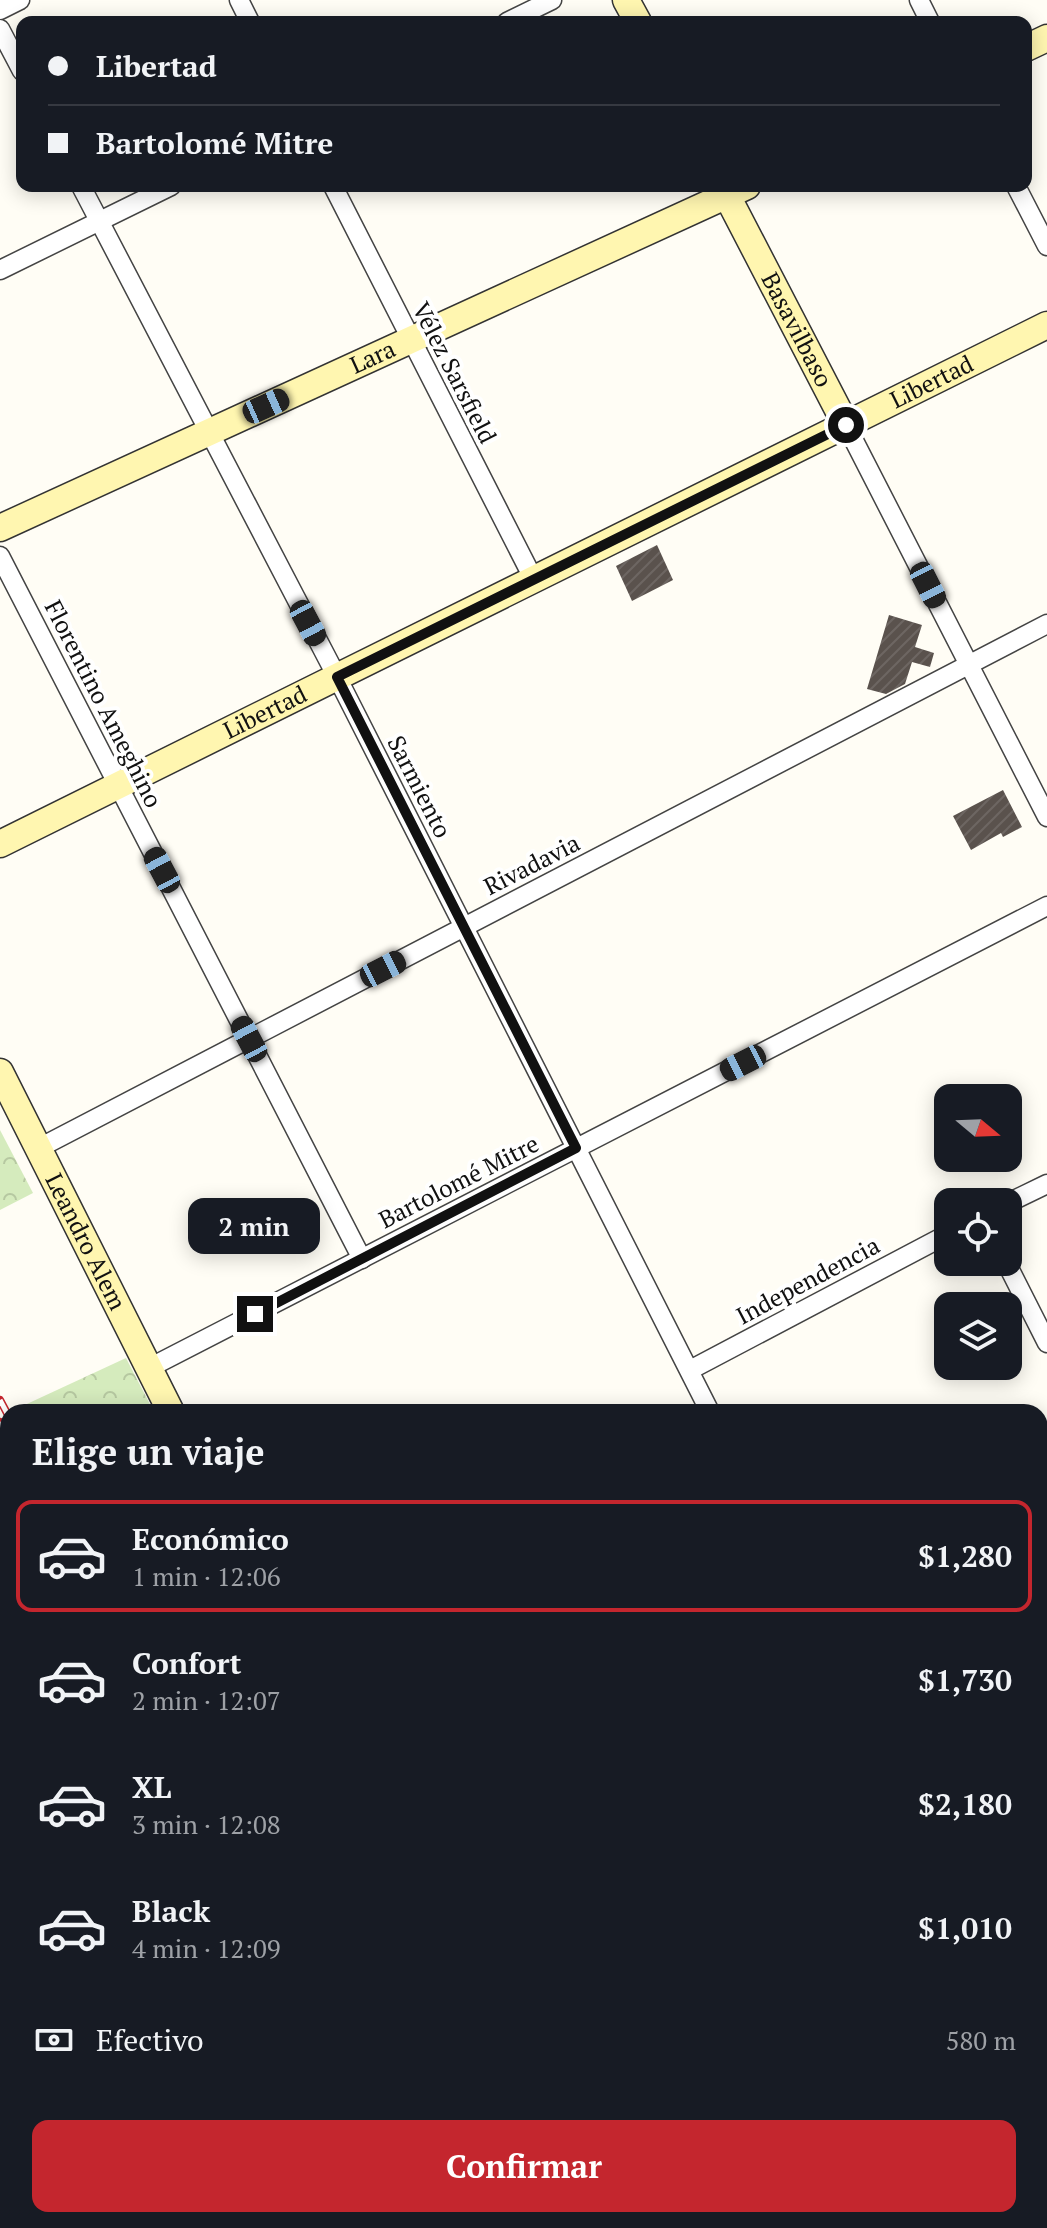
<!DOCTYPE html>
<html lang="es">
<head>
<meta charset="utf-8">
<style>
  :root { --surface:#171b24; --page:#20242c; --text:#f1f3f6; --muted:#9ea1a6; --line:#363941; --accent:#c4262e }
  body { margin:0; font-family:"PT Serif",serif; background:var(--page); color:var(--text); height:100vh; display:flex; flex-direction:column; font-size:30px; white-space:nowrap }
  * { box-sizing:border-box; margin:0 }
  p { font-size:26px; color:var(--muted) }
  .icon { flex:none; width:44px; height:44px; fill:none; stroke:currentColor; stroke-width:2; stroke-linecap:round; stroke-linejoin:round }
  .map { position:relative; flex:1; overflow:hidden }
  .drawer { position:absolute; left:0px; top:1404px; width:1048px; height:824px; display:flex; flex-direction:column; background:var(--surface); border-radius:24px 24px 0 0; box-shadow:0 4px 20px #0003 }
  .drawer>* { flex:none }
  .banner { position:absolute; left:16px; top:16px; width:1016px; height:176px; border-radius:16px; box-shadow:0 4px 20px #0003; display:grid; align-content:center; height:176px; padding:0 32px; background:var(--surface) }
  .needle { width:52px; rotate:109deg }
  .tools { position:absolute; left:934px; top:1084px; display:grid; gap:16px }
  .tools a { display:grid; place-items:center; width:88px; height:88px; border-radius:16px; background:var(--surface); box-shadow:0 4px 20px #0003; font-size:40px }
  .end { position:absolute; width:36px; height:36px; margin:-18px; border:10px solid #111; background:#fff; box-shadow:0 0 0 4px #fff }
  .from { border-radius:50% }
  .bubble { position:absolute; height:56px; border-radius:16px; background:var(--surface); box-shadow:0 4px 20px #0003; font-size:26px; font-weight:700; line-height:56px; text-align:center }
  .car { position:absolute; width:24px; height:48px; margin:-24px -12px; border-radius:10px; box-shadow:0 0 6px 2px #0007; background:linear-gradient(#222 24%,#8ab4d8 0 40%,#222 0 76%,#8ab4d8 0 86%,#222 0) }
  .banner b { display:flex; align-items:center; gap:28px; height:76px; font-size:30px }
  .banner b+b { border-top:2px solid var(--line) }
  .banner i { width:20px; height:20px; background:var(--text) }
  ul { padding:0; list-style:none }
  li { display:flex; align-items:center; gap:24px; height:112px; margin:0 16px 12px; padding:0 16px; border:4px solid transparent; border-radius:16px }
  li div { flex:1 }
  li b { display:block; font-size:30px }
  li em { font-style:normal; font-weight:700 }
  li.on { border-color:var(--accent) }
  li>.icon { width:72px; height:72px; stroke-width:1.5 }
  h2 { padding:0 32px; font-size:36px; line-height:96px }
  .pay { display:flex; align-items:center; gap:20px; height:88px; padding:0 32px; font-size:30px }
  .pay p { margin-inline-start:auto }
  .action { display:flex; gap:16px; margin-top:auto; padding:16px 32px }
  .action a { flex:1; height:92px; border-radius:16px; background:var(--accent); color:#fff; font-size:32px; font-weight:700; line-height:92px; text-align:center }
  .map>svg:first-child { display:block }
  .industrial { fill:url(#industrial-grid) }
  .park { fill:url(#park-crowns) }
  .building { fill:url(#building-hatch) }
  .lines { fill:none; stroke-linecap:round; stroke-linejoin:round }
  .lane-casing { stroke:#444; stroke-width:12 }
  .street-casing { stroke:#444; stroke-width:21 }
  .secondary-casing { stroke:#333; stroke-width:29 }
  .path { stroke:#333; stroke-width:3; stroke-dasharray:8 4; stroke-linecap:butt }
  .lane { stroke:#fff; stroke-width:9 }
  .street { stroke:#fff; stroke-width:18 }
  .secondary { stroke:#fff6b0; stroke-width:26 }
  .rail-casing { stroke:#c4262e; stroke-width:8 }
  .rail { stroke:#fff; stroke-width:5; stroke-dasharray:15; stroke-linecap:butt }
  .route { stroke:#111; stroke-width:10 }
  .labels { text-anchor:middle; stroke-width:8; stroke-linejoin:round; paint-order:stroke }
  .street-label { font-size:24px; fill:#111; stroke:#fff }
</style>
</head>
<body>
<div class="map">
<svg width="1047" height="2228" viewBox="0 0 1047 2228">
  <defs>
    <pattern id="industrial-grid" width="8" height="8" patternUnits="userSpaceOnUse" patternTransform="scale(2)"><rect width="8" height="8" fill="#eee6ef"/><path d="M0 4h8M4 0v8" fill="none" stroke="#cbc4cc"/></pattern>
    <pattern id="park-crowns" width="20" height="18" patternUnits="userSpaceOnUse" patternTransform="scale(2)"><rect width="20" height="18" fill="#d5ebbd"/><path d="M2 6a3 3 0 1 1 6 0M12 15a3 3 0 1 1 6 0" fill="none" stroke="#b6c8a1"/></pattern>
    <pattern id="building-hatch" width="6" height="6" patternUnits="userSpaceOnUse" patternTransform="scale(2)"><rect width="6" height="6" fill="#5a524d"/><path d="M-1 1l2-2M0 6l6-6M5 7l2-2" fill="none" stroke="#6d6662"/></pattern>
  </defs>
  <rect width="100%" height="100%" fill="#fffdf5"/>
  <path class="industrial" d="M0 1633 8 1648V2220H302L306 2228H0Z"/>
  <g class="park">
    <path d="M0 1130 33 1193 0 1210Z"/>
    <path d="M126 1358 154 1412H18L16 1409Z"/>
    <path d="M437 2220H572L576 2228H441Z"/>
  </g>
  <g class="building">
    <path d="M657 545 673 580 632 601 616 566Z"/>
    <path d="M889 615 922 625 915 647 934 653 930 667 912 662 905 684 886 694 867 689Z"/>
    <path d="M1003 790 1022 827 1003 837 1001 833 971 850 953 816Z"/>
  </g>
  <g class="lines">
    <defs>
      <g id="lane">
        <path d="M0 1968 8 1985"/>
        <path d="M120 2220 124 2228"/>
      </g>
      <g id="street">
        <path d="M239 0 250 22"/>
        <path d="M919 0 930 22"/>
        <path d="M0 10 20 0"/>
        <path d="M507 22 552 0"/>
        <path d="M0 29 22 71"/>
        <path d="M81 186 337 677 710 1412"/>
        <path d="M333 186 534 580"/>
        <path d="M1016 186 1047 246"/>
        <path d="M0 270 171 186"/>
        <path d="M846 425 1047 817"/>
        <path d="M0 556 362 1259"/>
        <path d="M39 1148 1047 624"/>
        <path d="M1008 1203 1047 1184"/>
        <path d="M1006 1262 1047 1343"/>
        <path d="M149 1368 1047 906"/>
        <path d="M690 1370 948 1234"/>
        <path d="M1040 1540 1047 1537"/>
        <path d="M1040 1838 1047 1834"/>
        <path d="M1040 2048 1047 2062"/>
        <path d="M1040 2131 1047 2127"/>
        <path d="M865 2228 880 2220"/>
      </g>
      <g id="secondary">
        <path d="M626 0 638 22"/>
        <path d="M1026 48 1047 38"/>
        <path id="s1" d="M722 186 846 425"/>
        <path id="s2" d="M0 528 747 186"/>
        <path id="s3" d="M0 844 1047 325"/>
        <path id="s4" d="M0 1072 171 1412"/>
        <path d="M0 1565 8 1576"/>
        <path d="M339 2220 343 2228"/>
        <path d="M586 2220 590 2228"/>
      </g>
    </defs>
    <use href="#lane" class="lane-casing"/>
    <use href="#street" class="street-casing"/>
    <use href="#secondary" class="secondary-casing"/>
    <g class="path">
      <path d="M461 2220 465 2228"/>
      <path d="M554 2220 558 2228"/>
    </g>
    <use href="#lane" class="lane"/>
    <use href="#street" class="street"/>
    <use href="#secondary" class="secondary"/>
    <defs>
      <g id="rail">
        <path d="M0 1400 8 1415"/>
        <path d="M0 1422 8 1437"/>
        <path d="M408 2220 412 2228"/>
        <path d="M424 2220 428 2228"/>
      </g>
    </defs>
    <use href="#rail" class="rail-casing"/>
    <use href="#rail" class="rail"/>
  </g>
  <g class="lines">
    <path class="route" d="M255 1314 576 1148 337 677 846 425"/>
  </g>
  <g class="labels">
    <g class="street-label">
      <text dy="8" stroke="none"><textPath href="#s1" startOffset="162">Basavilbaso</textPath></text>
      <text dy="8" stroke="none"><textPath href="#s2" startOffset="410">Lara</textPath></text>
      <text transform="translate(454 373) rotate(63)" y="8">Vélez Sarsfield</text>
      <text dy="8" stroke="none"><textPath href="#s3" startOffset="1040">Libertad</textPath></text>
      <text transform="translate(103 704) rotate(63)" y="8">Florentino Ameghino</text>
      <text dy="8" stroke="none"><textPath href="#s3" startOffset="296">Libertad</textPath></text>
      <text transform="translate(419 787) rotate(63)" y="8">Sarmiento</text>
      <text transform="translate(532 865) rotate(-27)" y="8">Rivadavia</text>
      <text transform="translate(459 1182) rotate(-27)" y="8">Bartolomé Mitre</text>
      <text dy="8" stroke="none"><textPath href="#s4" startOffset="190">Leandro Alem</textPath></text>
      <text transform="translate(808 1281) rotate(-28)" y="8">Independencia</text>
    </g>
  </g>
</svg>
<div class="tools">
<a><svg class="needle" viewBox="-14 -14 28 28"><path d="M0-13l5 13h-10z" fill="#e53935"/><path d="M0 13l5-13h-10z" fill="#9ea1a6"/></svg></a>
<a><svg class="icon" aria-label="locate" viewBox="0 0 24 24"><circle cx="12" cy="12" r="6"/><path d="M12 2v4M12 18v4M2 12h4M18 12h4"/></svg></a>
<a><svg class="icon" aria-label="layers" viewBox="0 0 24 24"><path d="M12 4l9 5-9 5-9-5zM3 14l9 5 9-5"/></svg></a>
</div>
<i class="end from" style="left:846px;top:425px"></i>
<i class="end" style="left:255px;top:1314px"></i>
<div class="bubble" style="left:188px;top:1198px;width:132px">2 min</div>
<i class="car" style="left:266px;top:406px;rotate:66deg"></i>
<i class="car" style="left:928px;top:585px;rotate:153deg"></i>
<i class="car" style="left:308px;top:623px;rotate:152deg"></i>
<i class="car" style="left:162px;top:870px;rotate:332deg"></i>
<i class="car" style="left:383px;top:969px;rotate:63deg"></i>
<i class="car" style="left:249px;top:1039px;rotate:332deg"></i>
<i class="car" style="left:743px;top:1063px;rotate:243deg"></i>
<div class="banner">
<b><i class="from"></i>Libertad</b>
<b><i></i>Bartolomé Mitre</b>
</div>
<section class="drawer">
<h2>Elige un viaje</h2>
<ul>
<li class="on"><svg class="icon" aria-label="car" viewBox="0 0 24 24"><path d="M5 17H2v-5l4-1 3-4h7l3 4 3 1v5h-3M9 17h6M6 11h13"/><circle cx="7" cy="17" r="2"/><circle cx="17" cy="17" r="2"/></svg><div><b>Económico</b><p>1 min · 12:06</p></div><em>$1,280</em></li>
<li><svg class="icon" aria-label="car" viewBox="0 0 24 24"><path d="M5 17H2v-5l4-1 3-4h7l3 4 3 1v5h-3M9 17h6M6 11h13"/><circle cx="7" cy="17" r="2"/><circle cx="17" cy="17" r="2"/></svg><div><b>Confort</b><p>2 min · 12:07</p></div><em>$1,730</em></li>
<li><svg class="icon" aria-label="car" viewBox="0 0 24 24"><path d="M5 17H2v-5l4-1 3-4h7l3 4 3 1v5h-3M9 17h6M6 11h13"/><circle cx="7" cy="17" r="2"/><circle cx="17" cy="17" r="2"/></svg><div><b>XL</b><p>3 min · 12:08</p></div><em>$2,180</em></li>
<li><svg class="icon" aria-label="car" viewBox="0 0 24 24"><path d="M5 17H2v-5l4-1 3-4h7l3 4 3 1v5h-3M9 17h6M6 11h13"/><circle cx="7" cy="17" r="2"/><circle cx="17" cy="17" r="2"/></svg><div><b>Black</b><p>4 min · 12:09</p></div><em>$1,010</em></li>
</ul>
<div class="pay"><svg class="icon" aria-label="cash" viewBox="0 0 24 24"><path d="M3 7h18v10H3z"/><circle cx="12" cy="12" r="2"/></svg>Efectivo<p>580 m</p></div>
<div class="action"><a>Confirmar</a></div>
</section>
</div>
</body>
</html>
